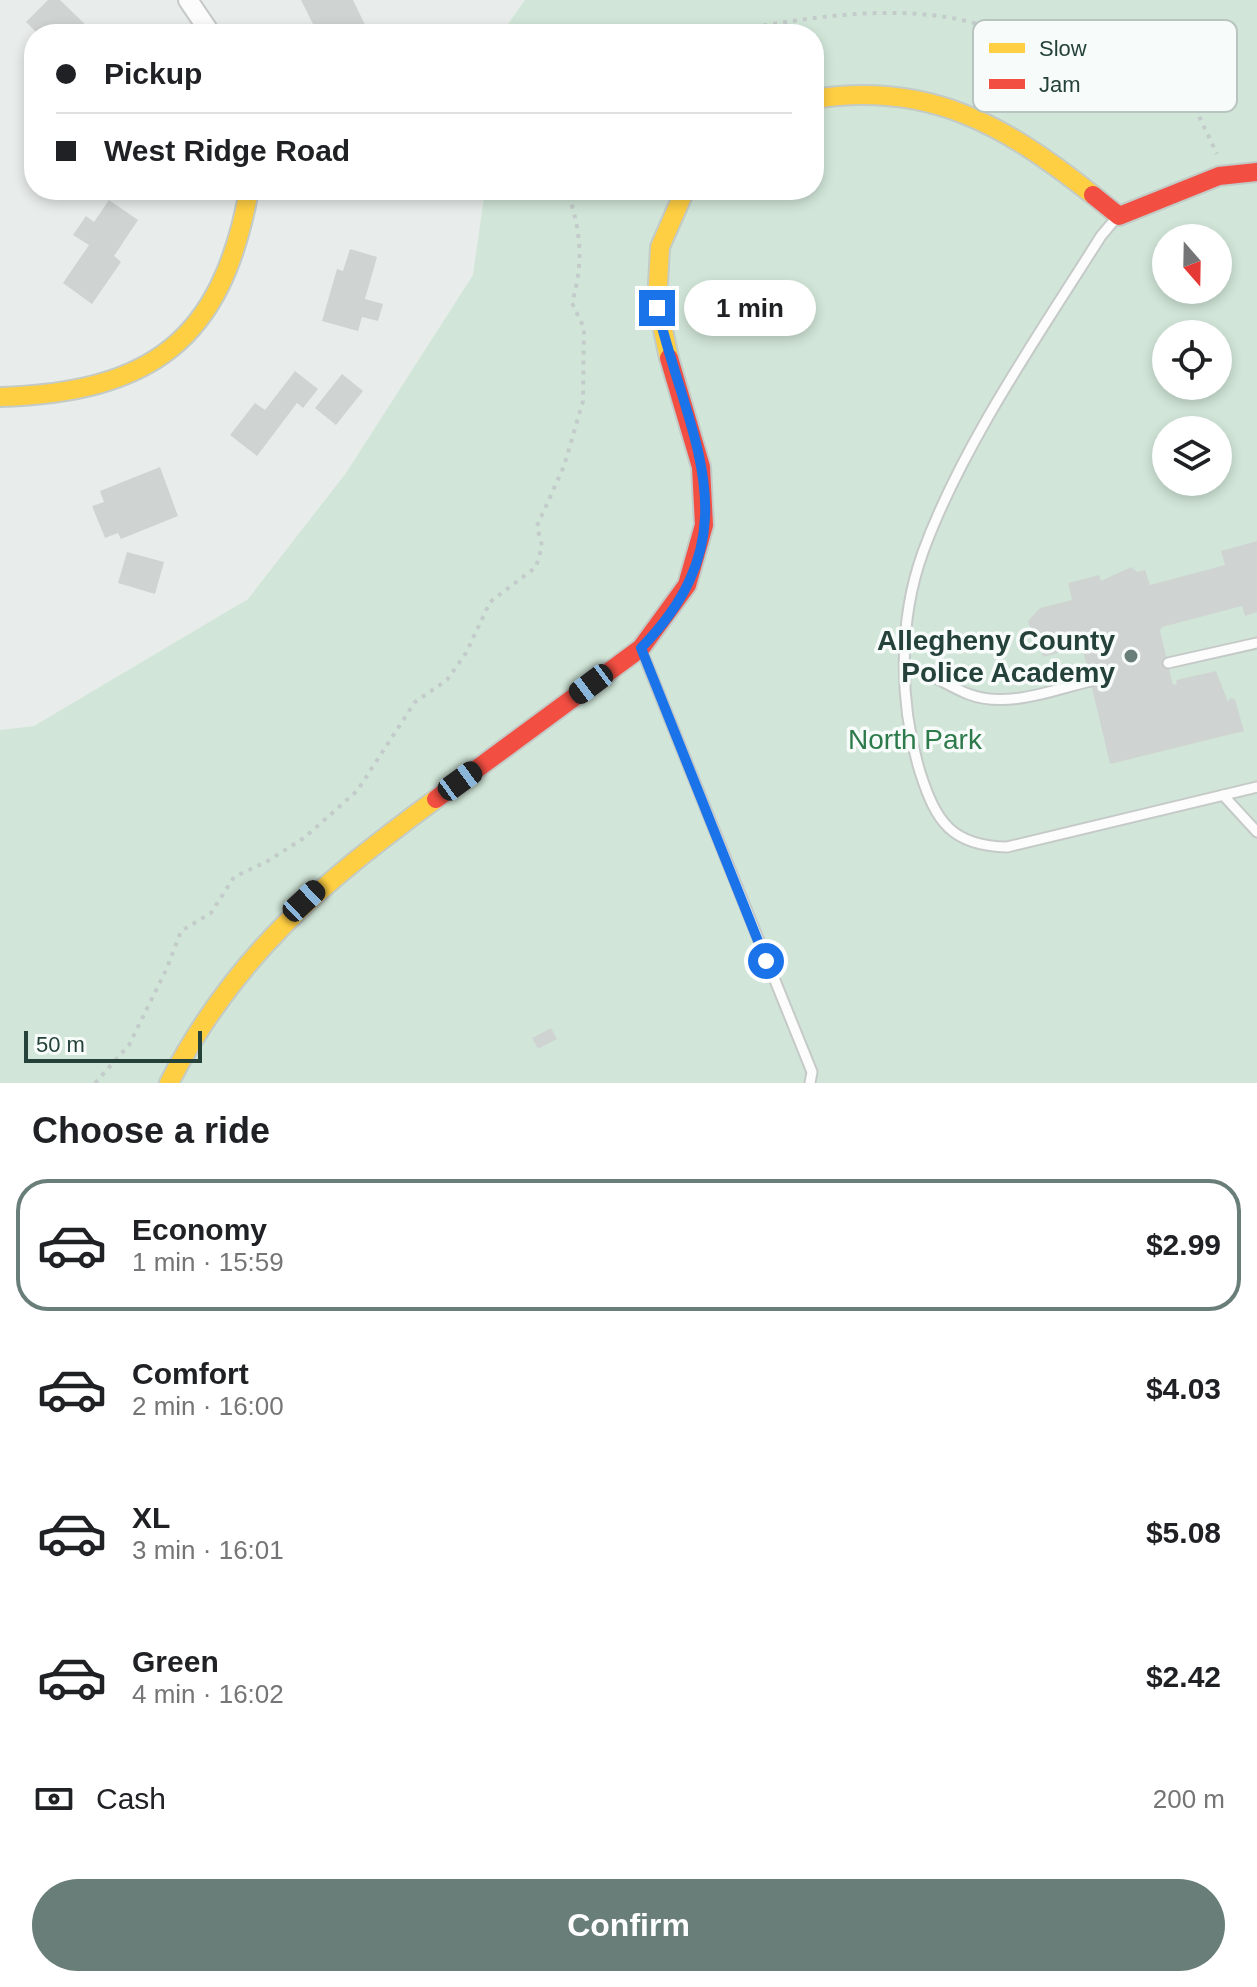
<!DOCTYPE html>
<html lang="en">
<head>
<meta charset="utf-8">
<style>
  :root { --surface:#fff; --page:#f6f6f6; --text:#202124; --muted:#757577; --line:#e0e0e0; --accent:#697e78 }
  body { margin:0; font-family:Arial,sans-serif; background:var(--page); color:var(--text); height:100vh; display:flex; flex-direction:column; font-size:30px; white-space:nowrap }
  * { box-sizing:border-box; margin:0 }
  p { font-size:26px; color:var(--muted) }
  .icon { flex:none; width:44px; height:44px; fill:none; stroke:currentColor; stroke-width:2; stroke-linecap:round; stroke-linejoin:round }
  .map { position:relative; height:1083px; overflow:hidden }
  .sheet { display:flex; flex-direction:column; background:var(--surface); flex:1 }
  .sheet>* { flex:none }
  .banner { position:absolute; left:24px; top:24px; width:800px; height:176px; border-radius:32px; box-shadow:0 4px 12px #0003; display:grid; align-content:center; height:176px; padding:0 32px; background:var(--surface) }
  .needle { width:52px; rotate:160deg }
  .tools { position:absolute; left:1152px; top:224px; display:grid; gap:16px }
  .tools a { display:grid; place-items:center; width:80px; height:80px; border-radius:50%; background:var(--surface); box-shadow:0 4px 12px #0003; font-size:40px }
  .scale { position:absolute; left:24px; bottom:20px; width:178px; box-sizing:border-box; padding-left:8px; border:4px solid #24423a; border-top:0; font-size:22px; line-height:28px; white-space:nowrap; color:#24423a; -webkit-text-stroke:6px #f7fbf9; paint-order:stroke }
  .end { position:absolute; width:36px; height:36px; margin:-18px; border:10px solid #1a73e8; background:#fff; box-shadow:0 0 0 4px #fff }
  .from { border-radius:50% }
  .bubble { position:absolute; height:56px; border-radius:28px; background:var(--surface); box-shadow:0 4px 12px #0003; font-size:26px; font-weight:700; line-height:56px; text-align:center }
  .car { position:absolute; width:24px; height:48px; margin:-24px -12px; border-radius:10px; box-shadow:0 0 6px 2px #0007; background:linear-gradient(#222 24%,#8ab4d8 0 40%,#222 0 76%,#8ab4d8 0 86%,#222 0) }
  .banner b { display:flex; align-items:center; gap:28px; height:76px; font-size:30px }
  .banner b+b { border-top:2px solid var(--line) }
  .banner i { width:20px; height:20px; background:var(--text) }
  ul { padding:0; list-style:none }
  li { display:flex; align-items:center; gap:24px; height:132px; margin:0 16px 12px; padding:0 16px; border:4px solid transparent; border-radius:32px }
  li div { flex:1 }
  li b { display:block; font-size:30px }
  li em { font-style:normal; font-weight:700 }
  li.on { border-color:var(--accent) }
  li>.icon { width:72px; height:72px; stroke-width:1.5 }
  h2 { padding:0 32px; font-size:36px; line-height:96px }
  .pay { display:flex; align-items:center; gap:20px; height:88px; padding:0 32px; font-size:30px }
  .pay p { margin-inline-start:auto }
  .button { display:flex; gap:16px; margin-top:auto; padding:16px 32px }
  .button a { flex:1; height:92px; border-radius:48px; background:var(--accent); color:#fff; font-size:32px; font-weight:700; line-height:92px; text-align:center }
  .map>svg:first-child { display:block }
  .green { fill:#d1e6d8; fill-rule:evenodd }
  .building { fill:#cfd4d2 }
  .lines { fill:none; stroke-linecap:round; stroke-linejoin:round }
  .lane-casing { stroke:#c5cac8; stroke-width:13 }
  .street-casing { stroke:#c5cac8; stroke-width:22 }
  .slow-casing { stroke:#c3cbc8; stroke-width:22 }
  .jam-casing { stroke:#c3cbc8; stroke-width:22 }
  .path { stroke:#c3ccca; stroke-width:4; stroke-dasharray:4 6; stroke-linecap:butt }
  .lane { stroke:#fcfcfc; stroke-width:9 }
  .street { stroke:#fcfcfc; stroke-width:18 }
  .slow { stroke:#ffcf43; stroke-width:18 }
  .jam { stroke:#f24e42; stroke-width:18 }
  .route { stroke:#1a73e8; stroke-width:10 }
  .poi-dot { fill:#697e78; stroke:#f7fbf9; stroke-width:3 }
  .labels { text-anchor:middle; stroke-width:7; stroke-linejoin:round; paint-order:stroke }
  .poi-label { font-size:28px; font-weight:bold; fill:#24423a; stroke:#f7fbf9; text-anchor:end }
  .park-label { font-size:28px; fill:#2d7a4b; stroke:#f7fbf9 }
  .key { fill:#f7fbf9; stroke:#b8c4c0; stroke-width:2 }
  .key-label { font-size:22px; fill:#24423a }
</style>
</head>
<body>
<div class="map">
<svg width="1257" height="1083" viewBox="0 0 1257 1083">
  <rect width="100%" height="100%" fill="#e8edeb"/>
  <path class="green" d="M525 0H1257V1083H0V730L34 726 248 599 346 473 473 275 485 190H814V34H507L508 24ZM1166 238H1218V290H1166ZM1166 334H1218V386H1166ZM1166 430H1218V482H1166Z"/>
  <g class="building">
    <path d="M48 0H60L95 34H38L26 22Z"/>
    <path d="M301 0H353L367 29 356 34H303L315 28Z"/>
    <path d="M109 200 138 220 114 256 121 262 92 304 63 283 89 245 73 235 86 216 94 222Z"/>
    <path d="M350 249 377 257 365 299 383 304 378 321 362 317 358 331 322 321 337 269 343 271Z"/>
    <path d="M295 371 318 389 303 408 297 403 257 456 230 435 255 403 265 410Z"/>
    <path d="M342 374 363 391 336 425 315 408Z"/>
    <path d="M160 467 178 516 121 539 118 533 105 538 92 506 104 502 100 491Z"/>
    <path d="M1257 541V612L1245 616 1242 606 1162 627 1160 631 1173 685 1177 684 1176 680 1216 671 1228 702 1230 698 1235 699 1244 731 1110 764 1082 646 1043 657 1038 638 1033 639 1028 621 1040 608 1072 600 1068 583 1099 575 1101 581 1131 567 1137 572 1145 570 1150 585 1225 565 1221 551Z"/>
    <path d="M127 552 164 562 155 594 118 583Z"/>
    <path d="M551 1028 557 1039 538 1049 532 1038Z"/>
  </g>
  <g class="lines">
    <defs>
      <g id="lane">
        <path d="M1117 217 1101 236C1040 333 962 445 923 552 898 621 899 703 920 772 936 822 952 846 1007 847L1257 787"/>
        <path d="M642 651 812 1072 810 1083"/>
        <path d="M1168 663 1257 643"/>
        <path d="M906 666C929 672 946 685 968 694 1007 709 1052 690 1091 681"/>
        <path d="M1223 795 1257 832"/>
      </g>
      <path id="street" d="M188 0 211 34"/>
      <g id="slow">
        <path d="M814 99C929 81 1005 125 1093 195"/>
        <path d="M669 358 657 302 660 247 685 190"/>
        <path d="M0 397C151 392 222 341 249 190"/>
        <path d="M169 1083C235 955 322 883 436 799"/>
      </g>
      <g id="jam">
        <path d="M1093 195 1119 216 1219 176 1257 172"/>
        <path d="M436 799 641 648 687 585 704 525 701 467 669 358"/>
      </g>
    </defs>
    <use href="#lane" class="lane-casing"/>
    <use href="#street" class="street-casing"/>
    <use href="#slow" class="slow-casing"/>
    <use href="#jam" class="jam-casing"/>
    <g class="path">
      <path d="M641 34 652 31 695 34"/>
      <path d="M714 34C795 20 881 3 962 20 1013 31 1044 59 1097 33L1130 63 1144 84 1189 95 1217 154"/>
      <path d="M95 1083 129 1045 167 968 181 931 211 913 234 877 266 862 304 838 357 791 415 702 447 680 466 653 490 602 536 567 542 546 537 526 564 466 583 401 584 328 572 303C584 261 581 231 567 190"/>
    </g>
    <use href="#lane" class="lane"/>
    <use href="#street" class="street"/>
    <use href="#slow" class="slow"/>
    <use href="#jam" class="jam"/>
  </g>
  <g class="lines">
    <path class="route" d="M657 308C689 441 755 531 641 648L766 961"/>
  </g>
  <circle class="poi-dot" cx="1131" cy="656" r="8"/>
  <g class="labels">
    <g class="poi-label">
      <text x="1115" y="650">Allegheny County<tspan x="1115" dy="32">Police Academy</tspan></text>
    </g>
    <g class="park-label">
      <text x="915" y="749">North Park</text>
    </g>
  </g>
  <rect x="973" y="20" width="264" height="92" rx="12" class="key"/>
  <rect x="989" y="43" width="36" height="10" fill="#ffcf43"/>
  <rect x="989" y="79" width="36" height="10" fill="#f24e42"/>
  <g class="key-label">
    <text x="1039" y="56">Slow</text>
    <text x="1039" y="92">Jam</text>
  </g>
</svg>
<div class="tools">
<a><svg class="needle" viewBox="-14 -14 28 28"><path d="M0-13l5 13h-10z" fill="#e53935"/><path d="M0 13l5-13h-10z" fill="#757577"/></svg></a>
<a><svg class="icon" aria-label="locate" viewBox="0 0 24 24"><circle cx="12" cy="12" r="6"/><path d="M12 2v4M12 18v4M2 12h4M18 12h4"/></svg></a>
<a><svg class="icon" aria-label="layers" viewBox="0 0 24 24"><path d="M12 4l9 5-9 5-9-5zM3 14l9 5 9-5"/></svg></a>
</div>
<div class="scale">50 m</div>
<i class="end from" style="left:766px;top:961px"></i>
<i class="end" style="left:657px;top:308px"></i>
<div class="bubble" style="left:684px;top:280px;width:132px">1 min</div>
<i class="car" style="left:591px;top:684px;rotate:233deg"></i>
<i class="car" style="left:460px;top:781px;rotate:54deg"></i>
<i class="car" style="left:304px;top:901px;rotate:47deg"></i>
<div class="banner">
<b><i class="from"></i>Pickup</b>
<b><i></i>West Ridge Road</b>
</div>
</div>
<section class="sheet">
<h2>Choose a ride</h2>
<ul>
<li class="on"><svg class="icon" aria-label="car" viewBox="0 0 24 24"><path d="M5 17H2v-5l4-1 3-4h7l3 4 3 1v5h-3M9 17h6M6 11h13"/><circle cx="7" cy="17" r="2"/><circle cx="17" cy="17" r="2"/></svg><div><b>Economy</b><p>1 min · 15:59</p></div><em>$2.99</em></li>
<li><svg class="icon" aria-label="car" viewBox="0 0 24 24"><path d="M5 17H2v-5l4-1 3-4h7l3 4 3 1v5h-3M9 17h6M6 11h13"/><circle cx="7" cy="17" r="2"/><circle cx="17" cy="17" r="2"/></svg><div><b>Comfort</b><p>2 min · 16:00</p></div><em>$4.03</em></li>
<li><svg class="icon" aria-label="car" viewBox="0 0 24 24"><path d="M5 17H2v-5l4-1 3-4h7l3 4 3 1v5h-3M9 17h6M6 11h13"/><circle cx="7" cy="17" r="2"/><circle cx="17" cy="17" r="2"/></svg><div><b>XL</b><p>3 min · 16:01</p></div><em>$5.08</em></li>
<li><svg class="icon" aria-label="car" viewBox="0 0 24 24"><path d="M5 17H2v-5l4-1 3-4h7l3 4 3 1v5h-3M9 17h6M6 11h13"/><circle cx="7" cy="17" r="2"/><circle cx="17" cy="17" r="2"/></svg><div><b>Green</b><p>4 min · 16:02</p></div><em>$2.42</em></li>
</ul>
<div class="pay"><svg class="icon" aria-label="cash" viewBox="0 0 24 24"><path d="M3 7h18v10H3z"/><circle cx="12" cy="12" r="2"/></svg>Cash<p>200 m</p></div>
<div class="button"><a>Confirm</a></div>
</section>
</body>
</html>
